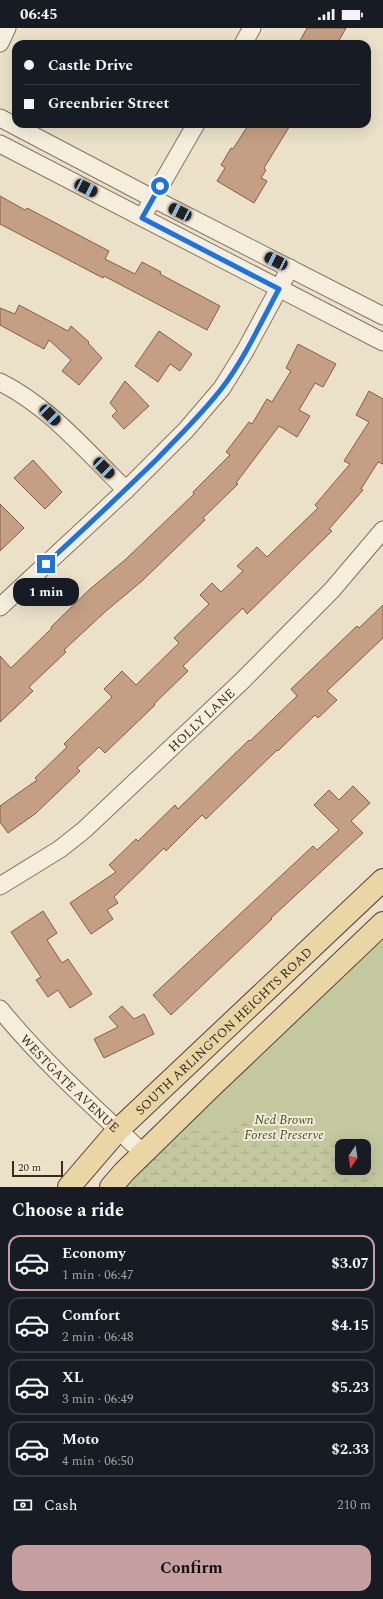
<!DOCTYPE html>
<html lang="en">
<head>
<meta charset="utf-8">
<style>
  :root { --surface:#171b24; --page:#20242c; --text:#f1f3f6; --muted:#9ea1a6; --line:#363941; --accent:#c59e9f }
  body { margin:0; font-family:Spectral,serif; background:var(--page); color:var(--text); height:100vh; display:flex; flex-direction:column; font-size:15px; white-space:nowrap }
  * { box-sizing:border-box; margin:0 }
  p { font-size:13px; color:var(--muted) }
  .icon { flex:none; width:22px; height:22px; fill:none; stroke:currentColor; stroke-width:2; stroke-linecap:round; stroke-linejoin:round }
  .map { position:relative; height:1159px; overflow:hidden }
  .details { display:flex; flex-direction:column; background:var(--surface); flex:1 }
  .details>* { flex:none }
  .banner { position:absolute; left:12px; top:12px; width:359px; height:88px; border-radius:12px; box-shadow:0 4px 16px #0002; display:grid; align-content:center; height:88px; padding:0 12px; background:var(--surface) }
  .needle { width:26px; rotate:193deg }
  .fabs { position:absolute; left:335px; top:1111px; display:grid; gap:8px }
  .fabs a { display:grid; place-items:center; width:36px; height:36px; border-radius:8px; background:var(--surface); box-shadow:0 4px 16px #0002; font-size:20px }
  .scale { position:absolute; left:12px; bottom:10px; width:51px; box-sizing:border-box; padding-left:4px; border:2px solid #382c21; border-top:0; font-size:11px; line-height:14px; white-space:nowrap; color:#382c21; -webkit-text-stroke:3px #f3ebd8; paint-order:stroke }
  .end { position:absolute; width:18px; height:18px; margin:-9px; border:5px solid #1a73e8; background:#fff; box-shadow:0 0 0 2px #fff }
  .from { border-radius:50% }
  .bubble { position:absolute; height:28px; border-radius:12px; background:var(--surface); box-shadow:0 4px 16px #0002; font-size:13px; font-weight:700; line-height:28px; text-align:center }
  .car { position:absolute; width:12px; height:24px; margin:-12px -6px; border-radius:5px; box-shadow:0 0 3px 1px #0007; background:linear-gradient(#222 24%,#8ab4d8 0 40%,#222 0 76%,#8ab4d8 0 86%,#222 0) }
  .banner b { display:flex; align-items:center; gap:14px; height:38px; font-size:15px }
  .banner b+b { border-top:1px solid var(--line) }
  .banner i { width:10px; height:10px; background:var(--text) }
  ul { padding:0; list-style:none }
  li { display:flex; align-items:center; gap:12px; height:56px; margin:0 8px 6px; padding:0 4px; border:2px solid var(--line); border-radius:12px }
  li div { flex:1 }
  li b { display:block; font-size:15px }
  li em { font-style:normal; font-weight:700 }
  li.on { border-color:var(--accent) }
  li>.icon { width:36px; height:36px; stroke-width:1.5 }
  h2 { padding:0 12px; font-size:18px; line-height:48px }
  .pay { display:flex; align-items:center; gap:10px; height:44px; padding:0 12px; font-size:15px }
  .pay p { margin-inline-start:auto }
  .button { display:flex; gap:8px; margin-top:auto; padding:8px 12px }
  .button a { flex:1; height:46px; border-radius:12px; background:var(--accent); color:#111; font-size:16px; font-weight:700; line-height:46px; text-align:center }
  .status { display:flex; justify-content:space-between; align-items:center; height:28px; padding:0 20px; background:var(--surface); direction:ltr }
  .status svg { height:11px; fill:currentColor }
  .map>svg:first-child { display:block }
  .green { fill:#c3c89e; fill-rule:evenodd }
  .wetland { fill:url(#wetland-marsh) }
  .building { fill:#c59f83; stroke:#835f47 }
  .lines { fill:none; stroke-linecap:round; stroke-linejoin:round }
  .minor-casing { stroke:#86745f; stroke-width:19 }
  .major-casing { stroke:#544333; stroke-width:24 }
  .minor { stroke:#f6eedc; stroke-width:17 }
  .major { stroke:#ead5a5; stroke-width:22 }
  .route { stroke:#1a73e8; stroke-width:5 }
  .labels { text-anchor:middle; stroke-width:4; stroke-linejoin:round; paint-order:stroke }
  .street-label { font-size:13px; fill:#382c21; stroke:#f3ebd8 }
  .park-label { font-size:13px; font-style:italic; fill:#48522a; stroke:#f3ebd8 }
</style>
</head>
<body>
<div class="status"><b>06:45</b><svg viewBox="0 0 49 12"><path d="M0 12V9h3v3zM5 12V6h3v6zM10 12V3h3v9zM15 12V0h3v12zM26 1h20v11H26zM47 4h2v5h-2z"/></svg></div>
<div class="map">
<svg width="383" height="1159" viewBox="0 0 383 1159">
  <defs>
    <pattern id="wetland-marsh" width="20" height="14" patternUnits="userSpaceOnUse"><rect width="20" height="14" fill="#c3c89e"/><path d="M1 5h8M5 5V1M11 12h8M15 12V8" fill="none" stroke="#a8ac88"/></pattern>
  </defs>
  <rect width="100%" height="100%" fill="#ebe1c9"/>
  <path class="green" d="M383 895V1159H133L190 1104 163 1105ZM342 1118H364V1140H342Z"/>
  <path class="wetland" d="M269 1091 324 1110 342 1120V1140H364V1134L373 1141 381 1159H111L163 1105 213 1102 243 1095Z"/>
  <g class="building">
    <path d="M307 0H346L337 16H298Z"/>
    <path d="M249 96H291L264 140 266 142 261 150 267 153 254 175 217 153 225 140 221 137 231 120 233 121Z"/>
    <path d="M0 168 25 182 27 180 109 223 105 231 135 246 142 234 161 244 160 246 220 278 207 302 104 248 103 250 0 196Z"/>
    <path d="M19 277 68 303 71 298 89 314 88 315 102 330 79 357 62 343 71 332 49 312 44 321 0 297V280L15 286Z"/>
    <path d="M159 303 192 326 180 343 170 336 158 354 135 338Z"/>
    <path d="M298 316 336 336 323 359 315 355 299 382 310 388 297 409 279 398 236 455 238 456 203 490 205 492 142 553 106 583 64 622 66 624 29 659 33 663 0 694V628L11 640 52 600 51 599 90 561 126 531 194 466 193 464 230 427 226 424 249 394 252 396 267 371 272 374 291 343 286 340Z"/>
    <path d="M125 353 149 378 124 401 112 388 117 383 110 375Z"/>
    <path d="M369 363 383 371V436L378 434 361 461 363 462 329 501 332 503 247 586 243 580 219 603 183 638 188 643 154 676 155 677 105 725 99 719 77 740 80 743 35 786 8 805 0 794V778L37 752 35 750 67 719 64 716 112 669 104 661 122 643 136 657 179 615 174 610 209 576 200 567 212 555 221 564 243 543 237 538 257 519 267 529 318 480 315 477 350 436 344 433 369 394 356 387Z"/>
    <path d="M33 432 62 464 45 481 14 450Z"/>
    <path d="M0 476 24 500 0 523Z"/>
    <path d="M383 577V610L327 663 337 672 318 690 315 687 278 723 277 722 206 791 202 787 166 823 164 820 114 869 118 875 107 882 113 891 91 906 70 875 116 844 109 837 136 811 138 813 175 777 178 781 249 712 250 713 297 668 291 661 357 598 359 600Z"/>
    <path d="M353 758 370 775 351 793 363 805 271 890 272 891 171 987 153 967 313 818 317 822 339 802 314 777 329 762 339 772Z"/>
    <path d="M43 883 57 905 47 912 62 935 68 931 92 966 70 980 58 962 48 969 36 952 41 949 11 904Z"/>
    <path d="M122 978 134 991 144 986 154 1006 104 1030 94 1011 118 999 109 989Z"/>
  </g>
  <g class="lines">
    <defs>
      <g id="minor">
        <path d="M0 15 7 0"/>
        <path d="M243 16 252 0"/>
        <path d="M0 90 152 170 383 288"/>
        <path d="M0 116 383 314"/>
        <path d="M147 181 196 96"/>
        <path d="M0 354C50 379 86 423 126 462"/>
        <path d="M0 579 126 462 186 402 222 360 245 323 290 240"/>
        <path id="s1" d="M0 858 60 821 84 802 242 653 332 562 383 502"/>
        <path id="s2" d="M0 981C43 1034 94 1079 143 1125"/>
      </g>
      <g id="major">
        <path id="s3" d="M69 1159 118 1102 383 852"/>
        <path d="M111 1159 124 1144 212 1058 383 895"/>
      </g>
    </defs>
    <use href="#minor" class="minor-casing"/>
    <use href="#major" class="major-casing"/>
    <use href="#minor" class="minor"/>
    <use href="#major" class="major"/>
  </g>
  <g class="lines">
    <path class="route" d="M46 536C83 502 120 467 156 432 178 409 202 386 222 360 245 330 261 294 279 261L142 190 160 158"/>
  </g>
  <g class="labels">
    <g class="street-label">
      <text dy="5" stroke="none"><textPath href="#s1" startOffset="262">HOLLY LANE</textPath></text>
      <text dy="5" stroke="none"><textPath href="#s3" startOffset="220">SOUTH ARLINGTON HEIGHTS ROAD</textPath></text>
      <text dy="5" stroke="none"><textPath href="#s2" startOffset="102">WESTGATE AVENUE</textPath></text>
    </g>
    <g class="park-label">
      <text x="284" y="1096">Ned Brown<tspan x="284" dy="15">Forest Preserve</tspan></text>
    </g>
  </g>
</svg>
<div class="fabs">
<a><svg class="needle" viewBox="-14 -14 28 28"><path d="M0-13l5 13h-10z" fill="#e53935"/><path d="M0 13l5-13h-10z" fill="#9ea1a6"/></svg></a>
</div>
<div class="scale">20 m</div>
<i class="end from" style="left:160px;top:158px"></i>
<i class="end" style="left:46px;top:536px"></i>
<div class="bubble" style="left:13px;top:550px;width:66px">1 min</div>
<i class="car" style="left:86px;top:160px;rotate:117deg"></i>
<i class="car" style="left:180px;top:184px;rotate:297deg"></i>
<i class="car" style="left:276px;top:233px;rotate:297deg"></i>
<i class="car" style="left:50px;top:387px;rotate:134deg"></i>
<i class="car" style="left:104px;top:440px;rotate:135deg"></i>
<div class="banner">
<b><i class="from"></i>Castle Drive</b>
<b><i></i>Greenbrier Street</b>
</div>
</div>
<section class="details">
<h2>Choose a ride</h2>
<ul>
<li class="on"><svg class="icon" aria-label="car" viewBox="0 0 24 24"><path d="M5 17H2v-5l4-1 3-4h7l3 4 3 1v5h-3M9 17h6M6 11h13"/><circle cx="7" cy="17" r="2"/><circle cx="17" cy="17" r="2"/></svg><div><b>Economy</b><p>1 min · 06:47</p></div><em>$3.07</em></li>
<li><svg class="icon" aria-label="car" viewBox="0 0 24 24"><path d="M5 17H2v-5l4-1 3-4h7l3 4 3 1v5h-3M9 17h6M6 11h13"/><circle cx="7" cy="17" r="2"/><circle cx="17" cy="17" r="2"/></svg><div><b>Comfort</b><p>2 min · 06:48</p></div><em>$4.15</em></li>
<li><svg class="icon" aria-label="car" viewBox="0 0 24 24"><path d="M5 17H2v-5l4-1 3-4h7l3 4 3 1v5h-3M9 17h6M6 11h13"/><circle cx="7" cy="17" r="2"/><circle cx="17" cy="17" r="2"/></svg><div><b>XL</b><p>3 min · 06:49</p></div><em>$5.23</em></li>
<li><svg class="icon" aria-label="car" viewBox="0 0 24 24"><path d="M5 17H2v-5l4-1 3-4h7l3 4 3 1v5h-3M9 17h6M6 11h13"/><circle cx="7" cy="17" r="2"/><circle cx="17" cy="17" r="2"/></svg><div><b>Moto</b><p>4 min · 06:50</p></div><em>$2.33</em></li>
</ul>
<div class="pay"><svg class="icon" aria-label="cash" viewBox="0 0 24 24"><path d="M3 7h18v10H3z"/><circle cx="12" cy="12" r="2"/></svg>Cash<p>210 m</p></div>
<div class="button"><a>Confirm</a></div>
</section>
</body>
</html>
